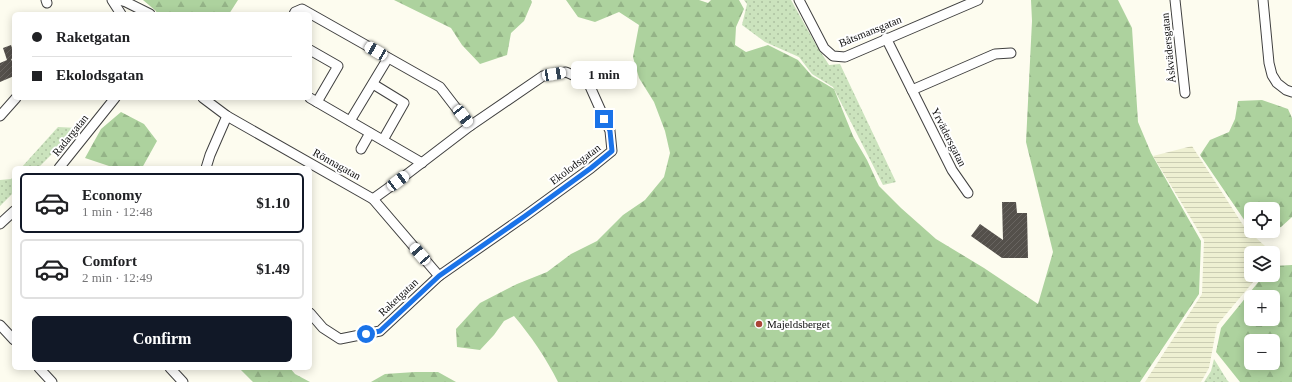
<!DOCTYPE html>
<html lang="en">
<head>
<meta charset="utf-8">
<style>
  :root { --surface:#fff; --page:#f6f6f6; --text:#202124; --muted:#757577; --line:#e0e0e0; --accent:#111827 }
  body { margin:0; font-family:Georgia,serif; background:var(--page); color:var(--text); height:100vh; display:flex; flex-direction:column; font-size:15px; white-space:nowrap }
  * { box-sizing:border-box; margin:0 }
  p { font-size:13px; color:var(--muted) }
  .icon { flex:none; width:22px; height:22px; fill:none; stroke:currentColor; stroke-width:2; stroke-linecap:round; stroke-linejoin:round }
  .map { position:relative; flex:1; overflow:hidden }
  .panel { position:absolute; left:12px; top:166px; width:300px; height:204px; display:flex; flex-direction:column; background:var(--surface); border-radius:6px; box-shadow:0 2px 10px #0003 }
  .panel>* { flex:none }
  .guide { position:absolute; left:12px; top:12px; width:300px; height:88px; border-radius:6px; box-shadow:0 2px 10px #0003; display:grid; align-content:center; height:88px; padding:0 20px; background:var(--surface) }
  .fabs { position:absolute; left:1244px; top:202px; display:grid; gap:8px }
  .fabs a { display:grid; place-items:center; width:36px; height:36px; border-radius:6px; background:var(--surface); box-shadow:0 2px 10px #0003; font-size:20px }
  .end { position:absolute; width:18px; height:18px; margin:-9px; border:5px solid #1a73e8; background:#fff; box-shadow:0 0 0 2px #fff }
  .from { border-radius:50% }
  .bubble { position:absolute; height:28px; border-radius:6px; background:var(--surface); box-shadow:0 2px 10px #0003; font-size:13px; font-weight:600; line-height:28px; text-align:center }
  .car { position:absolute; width:12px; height:24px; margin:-12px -6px; border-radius:5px; box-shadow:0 0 3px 1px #0007; background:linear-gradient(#fff 24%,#345 0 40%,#fff 0 76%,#345 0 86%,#fff 0) }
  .guide b { display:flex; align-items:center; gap:14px; height:38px; font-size:15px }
  .guide b+b { border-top:1px solid var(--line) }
  .guide i { width:10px; height:10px; background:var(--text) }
  ul { padding:7px 0 0; list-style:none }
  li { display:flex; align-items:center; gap:12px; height:60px; margin:0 8px 6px; padding:0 12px; border:2px solid var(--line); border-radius:6px }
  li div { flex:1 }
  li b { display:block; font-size:15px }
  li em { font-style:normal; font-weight:600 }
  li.current { border-color:var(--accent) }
  li>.icon { width:36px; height:36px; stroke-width:1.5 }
  .cta { display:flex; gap:8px; margin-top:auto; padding:8px 20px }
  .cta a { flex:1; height:46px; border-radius:6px; background:var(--accent); color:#fff; font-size:16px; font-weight:600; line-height:46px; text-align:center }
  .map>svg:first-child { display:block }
  .farmland { fill:url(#farmland-rules) }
  .grass { fill:url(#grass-dots) }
  .forest { fill:url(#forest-firs); fill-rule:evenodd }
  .building { fill:url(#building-hatch) }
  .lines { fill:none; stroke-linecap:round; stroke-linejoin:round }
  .minor-casing { stroke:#404040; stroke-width:11 }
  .minor { stroke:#fff; stroke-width:9 }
  .route { stroke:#1a73e8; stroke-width:5 }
  .poi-dot { fill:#ab4437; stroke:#fff; stroke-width:1.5 }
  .labels { text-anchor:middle; stroke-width:4; stroke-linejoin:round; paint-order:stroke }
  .street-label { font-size:11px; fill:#0d0d0d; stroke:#fff }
  .poi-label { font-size:11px; fill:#0d0d0d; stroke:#fff; text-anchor:start }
</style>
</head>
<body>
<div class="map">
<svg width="1292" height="382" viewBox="0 0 1292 382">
  <defs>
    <pattern id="farmland-rules" width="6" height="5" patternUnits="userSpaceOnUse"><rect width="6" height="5" fill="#eef0d2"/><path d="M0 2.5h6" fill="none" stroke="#cbcdb3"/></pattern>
    <pattern id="grass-dots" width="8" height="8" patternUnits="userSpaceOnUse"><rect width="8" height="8" fill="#cbe3bd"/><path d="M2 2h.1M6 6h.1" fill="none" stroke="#adc2a1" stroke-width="1.8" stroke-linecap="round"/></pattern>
    <pattern id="forest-firs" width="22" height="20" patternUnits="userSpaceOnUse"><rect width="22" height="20" fill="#add29e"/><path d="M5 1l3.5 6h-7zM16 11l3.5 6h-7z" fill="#94b387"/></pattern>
    <pattern id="building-hatch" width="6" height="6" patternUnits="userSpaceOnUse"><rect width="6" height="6" fill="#54504b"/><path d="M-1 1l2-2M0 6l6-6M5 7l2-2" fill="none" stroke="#686460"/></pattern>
  </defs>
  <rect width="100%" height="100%" fill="#fdfcef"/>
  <path class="farmland" d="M1192 146 1245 228 1265 246 1267 253H1251V275H1259L1217 325 1209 368 1201 382H1145L1202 294 1204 240 1153 156Z"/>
  <g class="grass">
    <path d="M744 0H791L815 43 829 65 840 64 896 182 883 185 833 87 812 74 799 57 765 42 742 25 747 4Z"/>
    <path d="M58 127 78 128 38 168H21Z"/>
    <path d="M14 176V192L0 206V180L11 179Z"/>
    <path d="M1214 359 1227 380 1229 382H1204L1211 371Z"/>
  </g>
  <g class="forest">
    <path d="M143 0H238L229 14H157L156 11Z"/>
    <path d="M394 0H531L532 2 524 21 511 33 507 55 480 64 462 45 451 28Z"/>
    <path d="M566 0H699L708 3 711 0H739L744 9 736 27 735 45 746 52 768 45 798 60 812 76 834 89 853 136 867 160 879 186 901 208 936 239 984 268 1038 304 1053 252 1026 142 1032 21 1031 0H1118L1132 28 1138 122 1151 153 1201 241 1199 294 1140 382H558C546 358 531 336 514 316L504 321 494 335 480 350 457 347 456 329 480 303 517 284 547 272 571 254 597 241 623 215 645 200 664 177 670 153 665 131 654 102 639 78 633 57 639 25 619 12 595 22 578 17Z"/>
    <path d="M1262 100 1288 109 1292 118V217L1281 227 1273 230V209H1251V225L1247 224 1200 155 1210 140 1229 132 1235 119 1238 101Z"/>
    <path d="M121 112 144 124 157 141 142 168H110L109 166 85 158 101 129Z"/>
    <path d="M1292 265V382H1240L1216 352 1221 328 1264 275H1273V266ZM1251 297H1273V319H1251ZM1251 341H1273V363H1251Z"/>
    <path d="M239 368H290L295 374 310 382H253Z"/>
    <path d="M415 372H438L456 382H371L385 374Z"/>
  </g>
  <g class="building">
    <path d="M11 45 14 54V58L11 59 14 65V76L0 82V63L7 60 3 48Z"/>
    <path d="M1002 202H1016L1017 213H1027L1028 258H1002L971 236 980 224 1003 240Z"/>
  </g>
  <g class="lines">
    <defs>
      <g id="minor">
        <path d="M46 0 47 3"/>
        <path d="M112 0 121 14"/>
        <path d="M119 0 126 2 150 14"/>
        <path d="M799 0 824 48 833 56 845 57 978 0"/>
        <path d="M1175 0 1185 93"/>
        <path d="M1263 0 1269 63 1272 75 1277 83 1286 90 1292 92"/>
        <path d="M294 14 295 12 302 9 440 87 470 126"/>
        <path d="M886 38 952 170 968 193"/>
        <path d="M310 50 338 66 317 102"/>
        <path d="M373 84 404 103 383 140"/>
        <path d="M912 90 995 54 1011 53"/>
        <path d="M203 98 227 116 373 199 439 276"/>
        <path d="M310 98 422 163"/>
        <path d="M0 116 16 98"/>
        <path d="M350 121 388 58"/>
        <path d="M361 149 370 133"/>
        <path d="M59 168 115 98"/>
        <path d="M206 168 210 155 227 116"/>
        <path d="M0 224 14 211"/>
        <path d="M310 313 323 328 340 339 380 331 439 276 525 216 591 168 612 151 610 131 588 82 566 72 543 76 470 126 398 181 373 199"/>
        <path d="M0 325 14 340"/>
        <path d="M39 368 52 382"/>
        <path d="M170 368 183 382"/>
      </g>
    </defs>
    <use href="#minor" class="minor-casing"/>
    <use href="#minor" class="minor"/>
  </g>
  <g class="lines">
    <path class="route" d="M366 334 380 331 439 276 525 216 591 168 612 151 610 131 604 119"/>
  </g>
  <circle class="poi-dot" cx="759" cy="324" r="4"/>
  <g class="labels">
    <g class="street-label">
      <text transform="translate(870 31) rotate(-22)" y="4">Båtsmansgatan</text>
      <text transform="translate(1168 48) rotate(-96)" y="4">Åskvädersgatan</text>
      <text transform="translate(70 135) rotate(-51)" y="4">Radargatan</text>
      <text transform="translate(949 137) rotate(63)" y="4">Yrvädersgatan</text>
      <text transform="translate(337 164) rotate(29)" y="4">Rönnagatan</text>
      <text transform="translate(575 164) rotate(-37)" y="4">Ekolodsgatan</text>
      <text transform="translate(398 297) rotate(-43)" y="4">Raketgatan</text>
    </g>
    <g class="poi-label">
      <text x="767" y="328">Majeldsberget</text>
    </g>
  </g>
</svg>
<div class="fabs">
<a><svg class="icon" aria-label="locate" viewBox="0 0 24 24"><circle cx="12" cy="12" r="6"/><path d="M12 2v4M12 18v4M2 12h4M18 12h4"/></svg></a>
<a><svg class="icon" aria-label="layers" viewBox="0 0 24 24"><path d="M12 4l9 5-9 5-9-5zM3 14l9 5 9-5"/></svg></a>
<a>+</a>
<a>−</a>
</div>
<i class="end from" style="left:366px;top:334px"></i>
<i class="end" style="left:604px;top:119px"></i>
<div class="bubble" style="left:571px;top:61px;width:66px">1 min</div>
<i class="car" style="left:376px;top:51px;rotate:300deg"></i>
<i class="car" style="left:554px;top:74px;rotate:81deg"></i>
<i class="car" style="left:463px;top:116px;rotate:142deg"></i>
<i class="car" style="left:398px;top:181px;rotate:53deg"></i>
<i class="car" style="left:420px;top:254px;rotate:319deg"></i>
<div class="guide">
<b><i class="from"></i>Raketgatan</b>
<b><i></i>Ekolodsgatan</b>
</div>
<section class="panel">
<ul>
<li class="current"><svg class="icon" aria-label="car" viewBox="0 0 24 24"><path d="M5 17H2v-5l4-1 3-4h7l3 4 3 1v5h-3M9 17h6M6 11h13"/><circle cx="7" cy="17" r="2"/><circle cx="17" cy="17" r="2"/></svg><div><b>Economy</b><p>1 min · 12:48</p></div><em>$1.10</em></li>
<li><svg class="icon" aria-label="car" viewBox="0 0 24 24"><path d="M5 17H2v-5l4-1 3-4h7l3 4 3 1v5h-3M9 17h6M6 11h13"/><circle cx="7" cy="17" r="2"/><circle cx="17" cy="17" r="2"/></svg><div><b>Comfort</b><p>2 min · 12:49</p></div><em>$1.49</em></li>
</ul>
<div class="cta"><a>Confirm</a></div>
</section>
</div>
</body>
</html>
